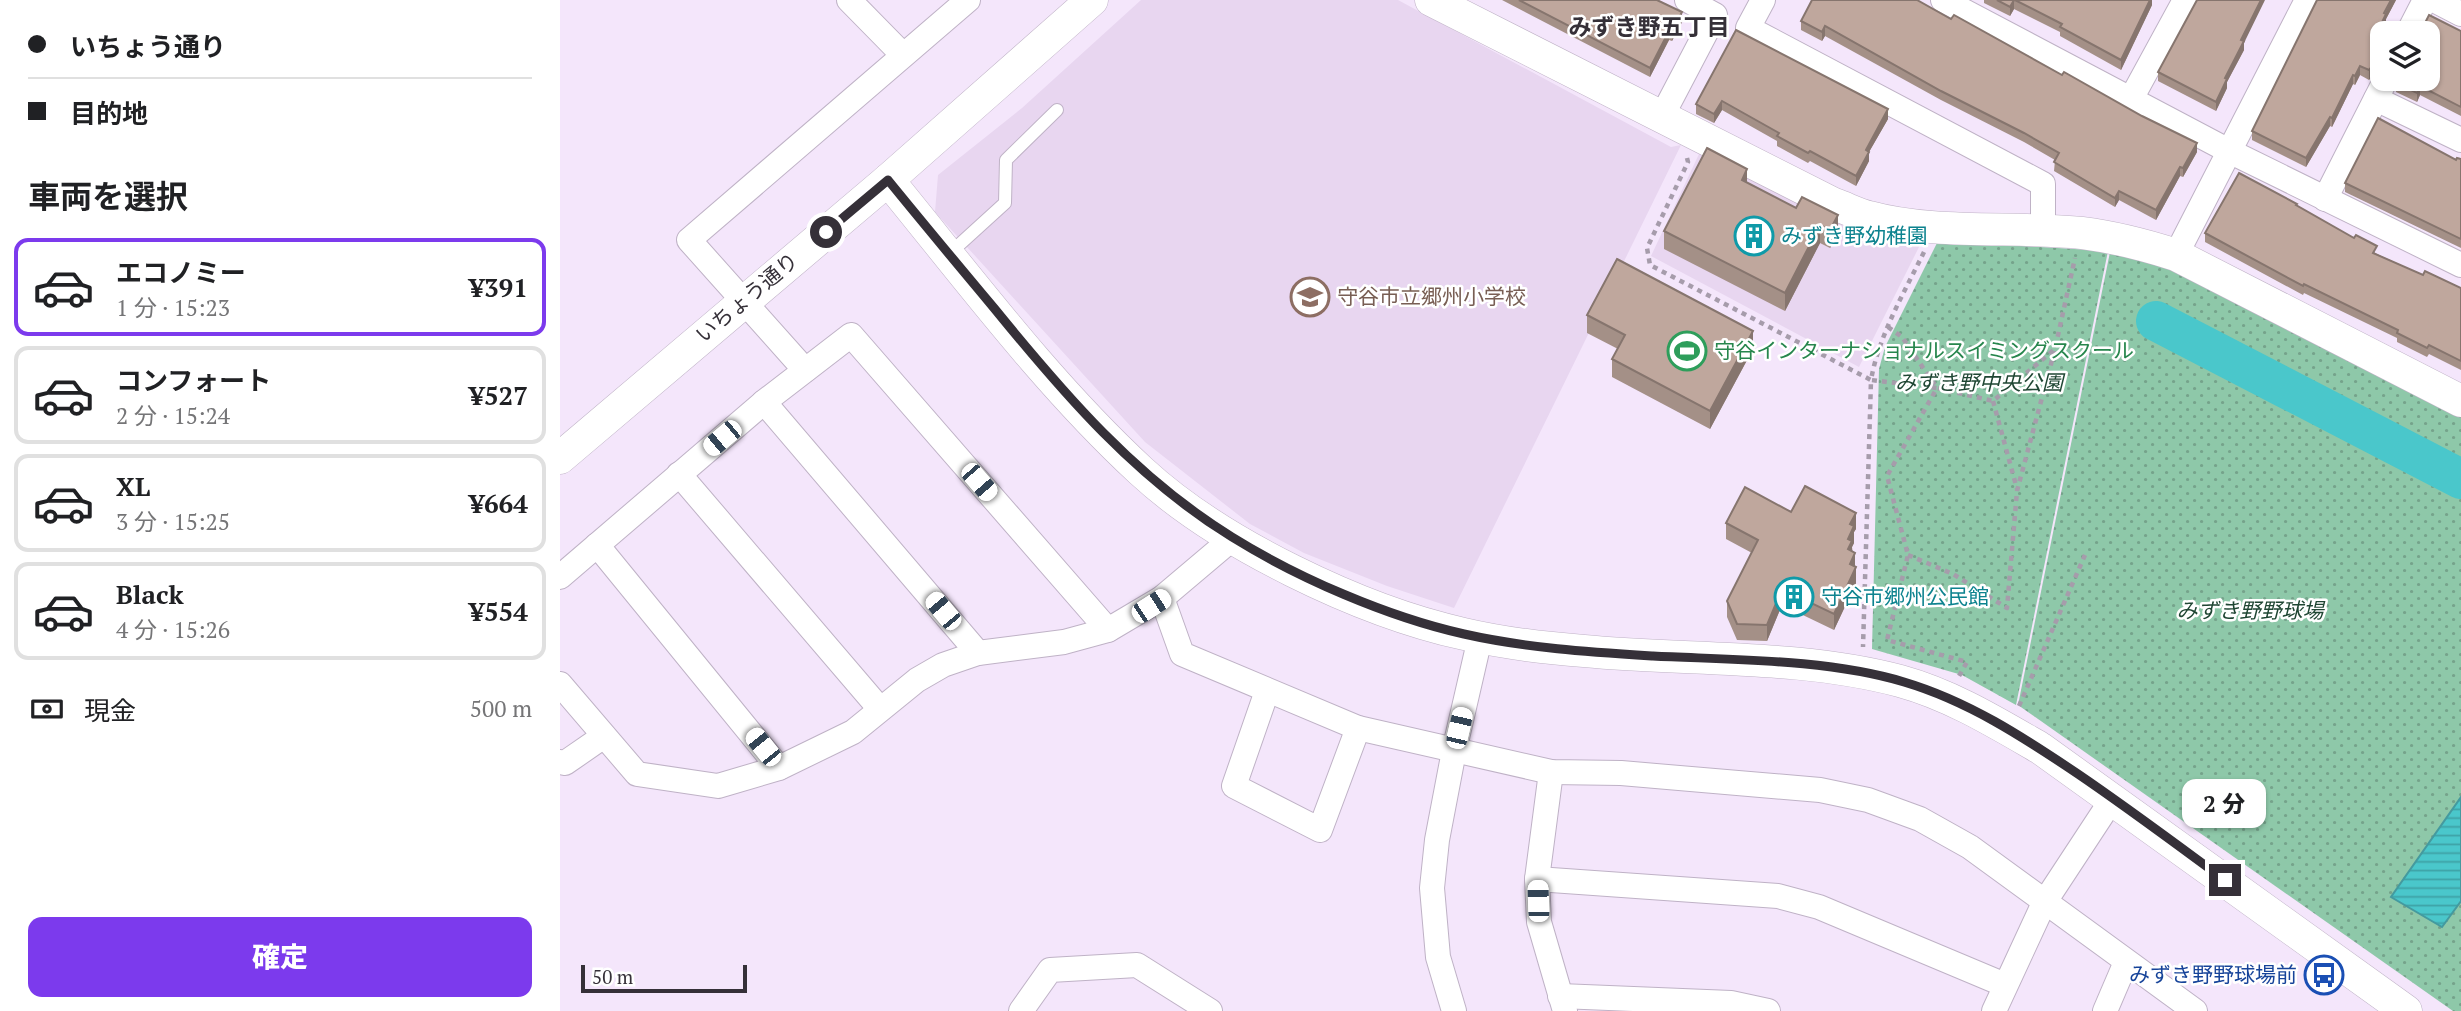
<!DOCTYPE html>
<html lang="ja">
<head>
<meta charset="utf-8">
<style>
  :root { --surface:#fff; --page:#f6f6f6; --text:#202124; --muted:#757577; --line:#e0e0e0; --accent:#7c3aed }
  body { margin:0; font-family:"PT Serif","Noto Sans JP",serif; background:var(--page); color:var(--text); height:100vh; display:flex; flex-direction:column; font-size:26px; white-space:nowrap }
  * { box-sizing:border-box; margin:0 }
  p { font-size:23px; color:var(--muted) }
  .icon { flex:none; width:38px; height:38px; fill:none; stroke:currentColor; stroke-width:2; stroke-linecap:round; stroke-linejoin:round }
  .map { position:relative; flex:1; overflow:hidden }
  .sheet { display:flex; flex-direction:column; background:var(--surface); width:560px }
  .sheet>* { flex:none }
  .top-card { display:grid; align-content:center; height:154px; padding:0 28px; background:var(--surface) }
  .fabs { position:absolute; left:1810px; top:21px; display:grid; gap:14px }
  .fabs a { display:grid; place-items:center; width:70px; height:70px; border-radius:14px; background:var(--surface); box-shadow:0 2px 5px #0004; font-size:35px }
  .scale { position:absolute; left:21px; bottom:18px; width:166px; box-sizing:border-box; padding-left:7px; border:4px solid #353038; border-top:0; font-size:19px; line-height:24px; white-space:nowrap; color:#353038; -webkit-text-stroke:5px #fff; paint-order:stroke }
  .end { position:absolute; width:32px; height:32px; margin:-16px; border:9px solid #353038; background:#fff; box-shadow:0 0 0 4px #fff }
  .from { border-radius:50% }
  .bubble { position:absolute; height:49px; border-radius:14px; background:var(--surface); box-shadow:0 2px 5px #0004; font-size:23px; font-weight:800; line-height:49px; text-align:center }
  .car { position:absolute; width:21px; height:42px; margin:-21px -10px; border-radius:9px; box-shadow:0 0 5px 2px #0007; background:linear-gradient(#fff 24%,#345 0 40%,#fff 0 76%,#345 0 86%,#fff 0) }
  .top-card b { display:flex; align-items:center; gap:24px; height:66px; font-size:26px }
  .top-card b+b { border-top:2px solid var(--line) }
  .top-card i { width:18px; height:18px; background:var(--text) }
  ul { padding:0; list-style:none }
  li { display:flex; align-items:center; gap:21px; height:98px; margin:0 14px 10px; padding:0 14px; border:4px solid var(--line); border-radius:14px }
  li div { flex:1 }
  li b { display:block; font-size:26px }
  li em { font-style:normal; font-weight:800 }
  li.on { border-color:var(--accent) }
  li>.icon { width:63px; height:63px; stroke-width:1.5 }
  h2 { padding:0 28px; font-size:32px; line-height:84px }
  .pay { display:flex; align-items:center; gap:18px; height:77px; padding:0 28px; font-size:26px }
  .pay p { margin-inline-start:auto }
  .cta { display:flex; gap:14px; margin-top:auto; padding:14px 28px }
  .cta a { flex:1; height:80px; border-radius:14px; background:var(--accent); color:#fff; font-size:28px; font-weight:800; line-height:80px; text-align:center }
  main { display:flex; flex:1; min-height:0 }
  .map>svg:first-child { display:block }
  .built { fill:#e8d6f0 }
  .park { fill:url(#park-dots) }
  .water { fill:url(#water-rules); stroke:#449a9f; stroke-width:2 }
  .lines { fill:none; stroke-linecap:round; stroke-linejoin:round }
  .river { stroke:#4ac7cb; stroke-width:40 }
  .service-casing { stroke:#bfb2c6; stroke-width:14 }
  .minor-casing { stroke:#bfb2c6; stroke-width:26 }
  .tertiary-casing { stroke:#bfb2c6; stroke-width:33 }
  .path { stroke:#a69cab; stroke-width:4.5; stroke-dasharray:5 5; stroke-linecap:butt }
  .service { stroke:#fff; stroke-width:12 }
  .minor { stroke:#fff; stroke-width:24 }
  .tertiary { stroke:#fff; stroke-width:32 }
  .wall { fill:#a49087 }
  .shaded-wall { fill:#86756e }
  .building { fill:#bfa79d; stroke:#86756e; stroke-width:2 }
  .route { stroke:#353038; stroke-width:9 }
  .labels { text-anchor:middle; stroke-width:5; stroke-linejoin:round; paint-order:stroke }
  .culture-label { font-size:21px; fill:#0d838f; stroke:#fff; text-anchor:start }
  .education-label { font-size:21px; fill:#785e54; stroke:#fff; text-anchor:start }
  .street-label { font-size:21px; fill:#353038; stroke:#fff }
  .leisure-label { font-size:21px; fill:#27864d; stroke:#fff; text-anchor:start }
  .park-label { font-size:21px; font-style:italic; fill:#1f4633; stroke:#fff }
  .transit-label { font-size:21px; fill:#164399; stroke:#fff; text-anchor:end }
  .neighbourhood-label { font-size:23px; font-weight:bold; fill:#353038; stroke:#fff }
</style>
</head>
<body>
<main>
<section class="sheet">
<div class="top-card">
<b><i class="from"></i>いちょう通り</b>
<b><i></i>目的地</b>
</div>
<h2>車両を選択</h2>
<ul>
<li class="on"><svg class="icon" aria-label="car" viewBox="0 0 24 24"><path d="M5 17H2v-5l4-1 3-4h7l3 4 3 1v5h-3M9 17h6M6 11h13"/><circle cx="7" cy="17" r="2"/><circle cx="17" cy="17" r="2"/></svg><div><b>エコノミー</b><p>1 分 · 15:23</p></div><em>¥391</em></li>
<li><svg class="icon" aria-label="car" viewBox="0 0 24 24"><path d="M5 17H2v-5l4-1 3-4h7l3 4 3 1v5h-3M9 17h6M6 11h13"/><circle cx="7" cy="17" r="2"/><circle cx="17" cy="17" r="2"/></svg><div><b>コンフォート</b><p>2 分 · 15:24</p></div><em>¥527</em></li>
<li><svg class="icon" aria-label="car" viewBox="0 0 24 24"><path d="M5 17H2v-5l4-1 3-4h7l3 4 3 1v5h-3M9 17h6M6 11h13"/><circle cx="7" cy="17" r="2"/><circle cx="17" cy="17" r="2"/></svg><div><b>XL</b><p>3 分 · 15:25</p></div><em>¥664</em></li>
<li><svg class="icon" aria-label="car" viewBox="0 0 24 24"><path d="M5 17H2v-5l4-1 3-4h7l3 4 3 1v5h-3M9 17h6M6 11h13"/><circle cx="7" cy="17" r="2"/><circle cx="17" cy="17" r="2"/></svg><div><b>Black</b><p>4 分 · 15:26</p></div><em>¥554</em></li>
</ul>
<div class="pay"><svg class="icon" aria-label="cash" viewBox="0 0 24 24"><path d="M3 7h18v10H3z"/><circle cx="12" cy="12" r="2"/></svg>現金<p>500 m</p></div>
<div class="cta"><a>確定</a></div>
</section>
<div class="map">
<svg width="1901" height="1011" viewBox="0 0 1901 1011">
  <defs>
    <pattern id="park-dots" width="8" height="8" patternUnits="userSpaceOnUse" patternTransform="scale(1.75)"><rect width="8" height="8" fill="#8ec8a9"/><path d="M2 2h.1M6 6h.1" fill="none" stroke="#75a38b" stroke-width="1.8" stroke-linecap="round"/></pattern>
    <pattern id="water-rules" width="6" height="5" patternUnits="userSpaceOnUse" patternTransform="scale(1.75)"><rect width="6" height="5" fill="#4ac7cb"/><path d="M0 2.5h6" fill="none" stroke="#3ea2a6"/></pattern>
  </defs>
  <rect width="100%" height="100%" fill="#f4e6fb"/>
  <g class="built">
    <path d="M581 0H838L1111 147 1121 145 894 608 827 586 744 553 690 524 585 442 375 212 378 175 462 108Z"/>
    <path d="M1139 154 1247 207 1362 241 1299 367 1091 256Z"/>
  </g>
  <g class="park">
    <path d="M1378 241 1548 251 1456 705 1402 675 1312 649 1319 369 1325 347Z"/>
    <path d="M1550 252 1597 263 1901 416V1011H1893L1458 705Z"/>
  </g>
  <path class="water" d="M1901 797V901L1882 927 1831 897Z"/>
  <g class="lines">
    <path class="river" d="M1596 321 1901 479"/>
    <defs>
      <path id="service" d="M389 254 445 203 446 160 497 110"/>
      <g id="minor">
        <path d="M289 0 343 55"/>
        <path d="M1203 0 1188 28 1483 184V231"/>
        <path d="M1383 0 1669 151 1901 265"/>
        <path d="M1874 0 1901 14"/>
        <path d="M1848 33 1865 0"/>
        <path d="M1571 99 1625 0"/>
        <path d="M1816 99 1901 140"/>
        <path d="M1101 118 1155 15 1127 0"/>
        <path d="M1765 199 1826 79"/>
        <path d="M1616 255 1747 0"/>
        <path d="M245 370 129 240 408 0"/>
        <path d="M204 402 418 653"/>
        <path d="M119 474 320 709"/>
        <path d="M37 545 219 768"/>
        <path d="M0 577 204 402 291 335 548 630"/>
        <path d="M602 598 622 654 798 728 991 772 1061 773 1260 790 1308 800 1360 819 1410 847 1635 1011"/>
        <path d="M0 684 77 774 158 786 219 768 293 732 357 680 383 665 418 653 504 642 548 630 602 598 673 538"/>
        <path d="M707 691 674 786 760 830 798 728"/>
        <path d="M0 762 5 763 44 736"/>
        <path d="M991 772 977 879 979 922 1005 1011"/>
        <path d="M977 879 1218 896 1259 907 1445 985"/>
        <path d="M1000 996 1171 1003 1208 1011"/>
        <path d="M461 1011 490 970 577 965 650 1011"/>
        <path d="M894 1011 878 957 872 888 877 840 894 751 920 638"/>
        <path d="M1434 1011 1484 903 1553 798"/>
        <path d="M1545 1011 1566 962"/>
      </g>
      <g id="tertiary">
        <path d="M871 0 1274 204C1286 208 1297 214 1309 217 1374 235 1455 226 1522 233 1554 237 1585 245 1616 255L1901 401"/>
        <path d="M328 180C409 279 487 384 581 471 659 543 800 611 904 634 943 643 984 648 1024 651 1129 661 1238 654 1340 681 1391 695 1435 722 1480 748L1846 1011"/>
        <path d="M0 458 328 180 532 0"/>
      </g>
    </defs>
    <use href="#service" class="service-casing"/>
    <use href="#minor" class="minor-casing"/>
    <use href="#tertiary" class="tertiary-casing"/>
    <g class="path">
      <path d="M1127 158 1128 162 1087 248 1090 265 1311 380 1303 647"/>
      <path d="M1364 252C1344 293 1319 335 1311 380L1377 388 1327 476 1348 555 1327 640 1407 662 1399 676"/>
      <path d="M1328 327 1342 337 1377 388 1433 401 1495 349 1515 258"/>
      <path d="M1433 401 1457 489"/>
      <path d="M1348 555 1393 574 1447 608 1457 491 1495 349"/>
      <path d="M1459 706 1525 555"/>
    </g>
    <use href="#service" class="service"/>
    <use href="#minor" class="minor"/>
    <use href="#tertiary" class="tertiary"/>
  </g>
  <g class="wall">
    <path d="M942 0H1097L1122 22 1112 41 1109 40 1090 77Z"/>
    <path d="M1252 0 1637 152 1623 177 1620 176 1596 220 1559 200 1555 207 1494 171 1495 160 1464 142 1381 100 1265 36 1262 41 1241 30V21Z"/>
    <path d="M1424 0H1592V5L1561 70 1500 36V32L1454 9 1450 16 1424 3Z"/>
    <path d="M1757 0H1836L1826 19V24L1817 43 1822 45V66H1819L1809 80 1800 75 1795 85 1793 84 1772 127 1770 126 1746 167 1692 140V131Z"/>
    <path d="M1176 30 1328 119 1309 152V161L1296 186 1250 161 1248 163 1217 146V141L1162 110 1154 123 1136 114V104Z"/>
    <path d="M1901 31V116L1860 95 1857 102 1836 92V83Z"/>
    <path d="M1684 43V50L1667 82V88L1656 111 1598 81V72Z"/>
    <path d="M1901 159V248L1785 192V183Z"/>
    <path d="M1187 183 1278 233 1270 248 1260 243 1225 311 1104 249V231Z"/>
    <path d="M1737 206 1817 254 1863 275 1901 288V370L1869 354 1867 357 1837 342V338L1744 293 1743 295 1645 242V233Z"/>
    <path d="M1027 315 1193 349 1150 429 1052 377V359L1058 349 1027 333Z"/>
    <path d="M1231 512 1296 529 1294 532V543L1292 547 1295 567 1296 583 1274 630 1222 605 1207 641 1177 640 1167 617V601L1192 553 1166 539V523Z"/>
  </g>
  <g class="shaded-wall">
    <path d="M1454 0V9L1450 16V7Z"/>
    <path d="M1590 0H1592V5L1561 70V60Z"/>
    <path d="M1701 0H1705L1684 43V50L1667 82V88L1656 111V102L1665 78 1681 40Z"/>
    <path d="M1831 0H1836L1826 19V24L1813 50V41Z"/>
    <path d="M1122 12V22L1112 41V32Z"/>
    <path d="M1265 26V36L1262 41V32Z"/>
    <path d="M1109 31V40L1090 77V68Z"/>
    <path d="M1819 57V66L1809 80V70Z"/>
    <path d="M1800 66V75L1795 85V76Z"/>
    <path d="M1793 75V84L1772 127V118Z"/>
    <path d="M1860 86V95L1857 102V93Z"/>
    <path d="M1162 101V110L1154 123V114Z"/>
    <path d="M1328 109V119L1309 152V161L1296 186V176L1306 150Z"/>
    <path d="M1770 117V126L1746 167V158Z"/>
    <path d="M1637 143V152L1623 177V168Z"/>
    <path d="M1620 167V176L1596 220V210Z"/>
    <path d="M1187 169V186L1182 180Z"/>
    <path d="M1559 191V200L1555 207V198Z"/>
    <path d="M1278 215V233L1270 248V230Z"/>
    <path d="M1260 225V243L1225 311V293Z"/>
    <path d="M1193 331V349L1150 429V411Z"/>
    <path d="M1296 513V529L1294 532V543L1292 547V557L1288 565V539L1290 524Z"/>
    <path d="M1295 553V569L1290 564Z"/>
    <path d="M1296 567V583L1274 630V614Z"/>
    <path d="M1222 589V605L1207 641V625Z"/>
  </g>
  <g class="building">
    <path d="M959 0H1097L1122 12 1112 32 1109 31 1090 68Z"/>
    <path d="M1252 0H1357L1391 19 1394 15 1502 75 1504 72 1582 116 1637 143 1623 168 1620 167 1596 210 1559 191 1555 198 1494 162 1499 153 1464 133 1381 91 1265 26 1262 32 1241 21Z"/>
    <path d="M1437 0H1454L1450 7Z"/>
    <path d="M1455 0H1590L1561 60 1500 27 1502 24Z"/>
    <path d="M1637 0H1701L1681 40 1684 41 1665 78 1667 79 1656 102 1598 72Z"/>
    <path d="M1757 0H1831L1824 13 1826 14 1813 41 1822 45V57H1819L1809 70 1800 66 1795 76 1793 75 1772 118 1770 117 1746 158 1692 131Z"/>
    <path d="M1869 15 1901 31V107L1860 86 1857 93 1836 83 1837 79H1867V33H1858L1861 31Z"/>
    <path d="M1176 30 1328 109 1306 150 1309 152 1296 176 1250 151 1248 153 1217 136 1219 133 1162 101 1154 114 1136 104Z"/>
    <path d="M1818 118 1896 160 1897 158 1901 159V239L1785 183Z"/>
    <path d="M1147 148 1187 169 1182 180 1236 208 1242 197 1278 215 1270 230 1260 225 1225 293 1104 231Z"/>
    <path d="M1679 173 1737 204 1736 205 1794 238 1796 235 1817 246 1813 253 1863 275 1865 271 1901 288V361L1869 345 1867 348 1837 333 1838 330 1744 284 1743 286 1645 233Z"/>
    <path d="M1057 259 1193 331 1150 411 1052 359 1065 335 1027 315Z"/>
    <path d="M1245 486 1296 513 1290 524 1294 526 1288 539 1292 541 1288 549 1295 553 1290 564 1296 567 1274 614 1222 589 1207 625 1177 624 1167 601 1198 540 1166 523 1185 487 1231 512Z"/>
  </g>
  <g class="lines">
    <path class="route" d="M266 232 328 180C363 223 398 265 434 308 504 394 576 478 672 537 738 578 828 617 904 634 966 648 1030 652 1093 656 1173 660 1267 659 1344 682 1408 701 1463 737 1518 774 1568 808 1616 844 1665 880"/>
  </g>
  <defs>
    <symbol id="building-ring" viewBox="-11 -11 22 22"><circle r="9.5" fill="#fff" stroke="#0f9aa8" stroke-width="1.5"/><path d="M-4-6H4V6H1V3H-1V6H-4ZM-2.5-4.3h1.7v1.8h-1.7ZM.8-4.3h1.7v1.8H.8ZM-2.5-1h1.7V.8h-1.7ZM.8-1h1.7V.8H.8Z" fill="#0f9aa8"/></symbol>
    <symbol id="school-ring" viewBox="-11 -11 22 22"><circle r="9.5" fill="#fff" stroke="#8d6e63" stroke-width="1.5"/><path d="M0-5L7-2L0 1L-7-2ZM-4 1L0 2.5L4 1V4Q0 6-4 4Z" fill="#8d6e63"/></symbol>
    <symbol id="stadium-ring" viewBox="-11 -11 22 22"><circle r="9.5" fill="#fff" stroke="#2e9e5b" stroke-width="1.5"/><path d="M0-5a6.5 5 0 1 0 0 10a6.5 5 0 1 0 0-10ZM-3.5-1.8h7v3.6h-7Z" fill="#2e9e5b"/></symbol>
    <symbol id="bus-ring" viewBox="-11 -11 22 22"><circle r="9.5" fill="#fff" stroke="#1a4fb4" stroke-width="1.5"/><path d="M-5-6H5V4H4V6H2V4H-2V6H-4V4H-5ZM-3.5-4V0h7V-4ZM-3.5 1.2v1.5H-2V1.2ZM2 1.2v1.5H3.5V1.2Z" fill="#1a4fb4"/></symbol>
  </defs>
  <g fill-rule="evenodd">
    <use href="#building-ring" x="1172" y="214" width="44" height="44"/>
    <use href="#school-ring" x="728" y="275" width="44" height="44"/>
    <use href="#stadium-ring" x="1105" y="329" width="44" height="44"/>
    <use href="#building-ring" x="1212" y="575" width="44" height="44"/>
    <use href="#bus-ring" x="1742" y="953" width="44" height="44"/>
  </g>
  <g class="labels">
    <g class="culture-label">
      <text x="1221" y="243">みずき野幼稚園</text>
      <text x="1261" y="604">守谷市郷州公民館</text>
    </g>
    <g class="education-label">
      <text x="777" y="304">守谷市立郷州小学校</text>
    </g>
    <g class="street-label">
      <text transform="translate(187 298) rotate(-40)" y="7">いちょう通り</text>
    </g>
    <g class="leisure-label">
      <text x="1154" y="358">守谷インターナショナルスイミングスクール</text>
    </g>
    <g class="park-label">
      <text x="1419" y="390">みずき野中央公園</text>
      <text x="1690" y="618">みずき野野球場</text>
    </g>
    <g class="transit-label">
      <text x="1737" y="982">みずき野野球場前</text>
    </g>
    <g class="neighbourhood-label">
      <text x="1089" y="35">みずき野五丁目</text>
    </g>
  </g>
</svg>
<div class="fabs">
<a><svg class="icon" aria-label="layers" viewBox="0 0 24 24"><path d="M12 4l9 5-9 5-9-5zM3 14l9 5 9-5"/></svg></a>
</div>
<div class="scale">50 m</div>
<i class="end from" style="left:266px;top:232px"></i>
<i class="end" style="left:1665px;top:880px"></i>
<div class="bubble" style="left:1622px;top:779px;width:84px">2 分</div>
<i class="car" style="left:162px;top:438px;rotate:230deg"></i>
<i class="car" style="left:419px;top:482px;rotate:139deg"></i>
<i class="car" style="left:591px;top:606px;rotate:57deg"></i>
<i class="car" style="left:383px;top:611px;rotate:320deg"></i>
<i class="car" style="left:899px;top:728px;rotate:13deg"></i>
<i class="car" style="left:203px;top:747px;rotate:321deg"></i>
<i class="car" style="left:978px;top:901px;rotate:358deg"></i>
</div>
</main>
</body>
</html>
